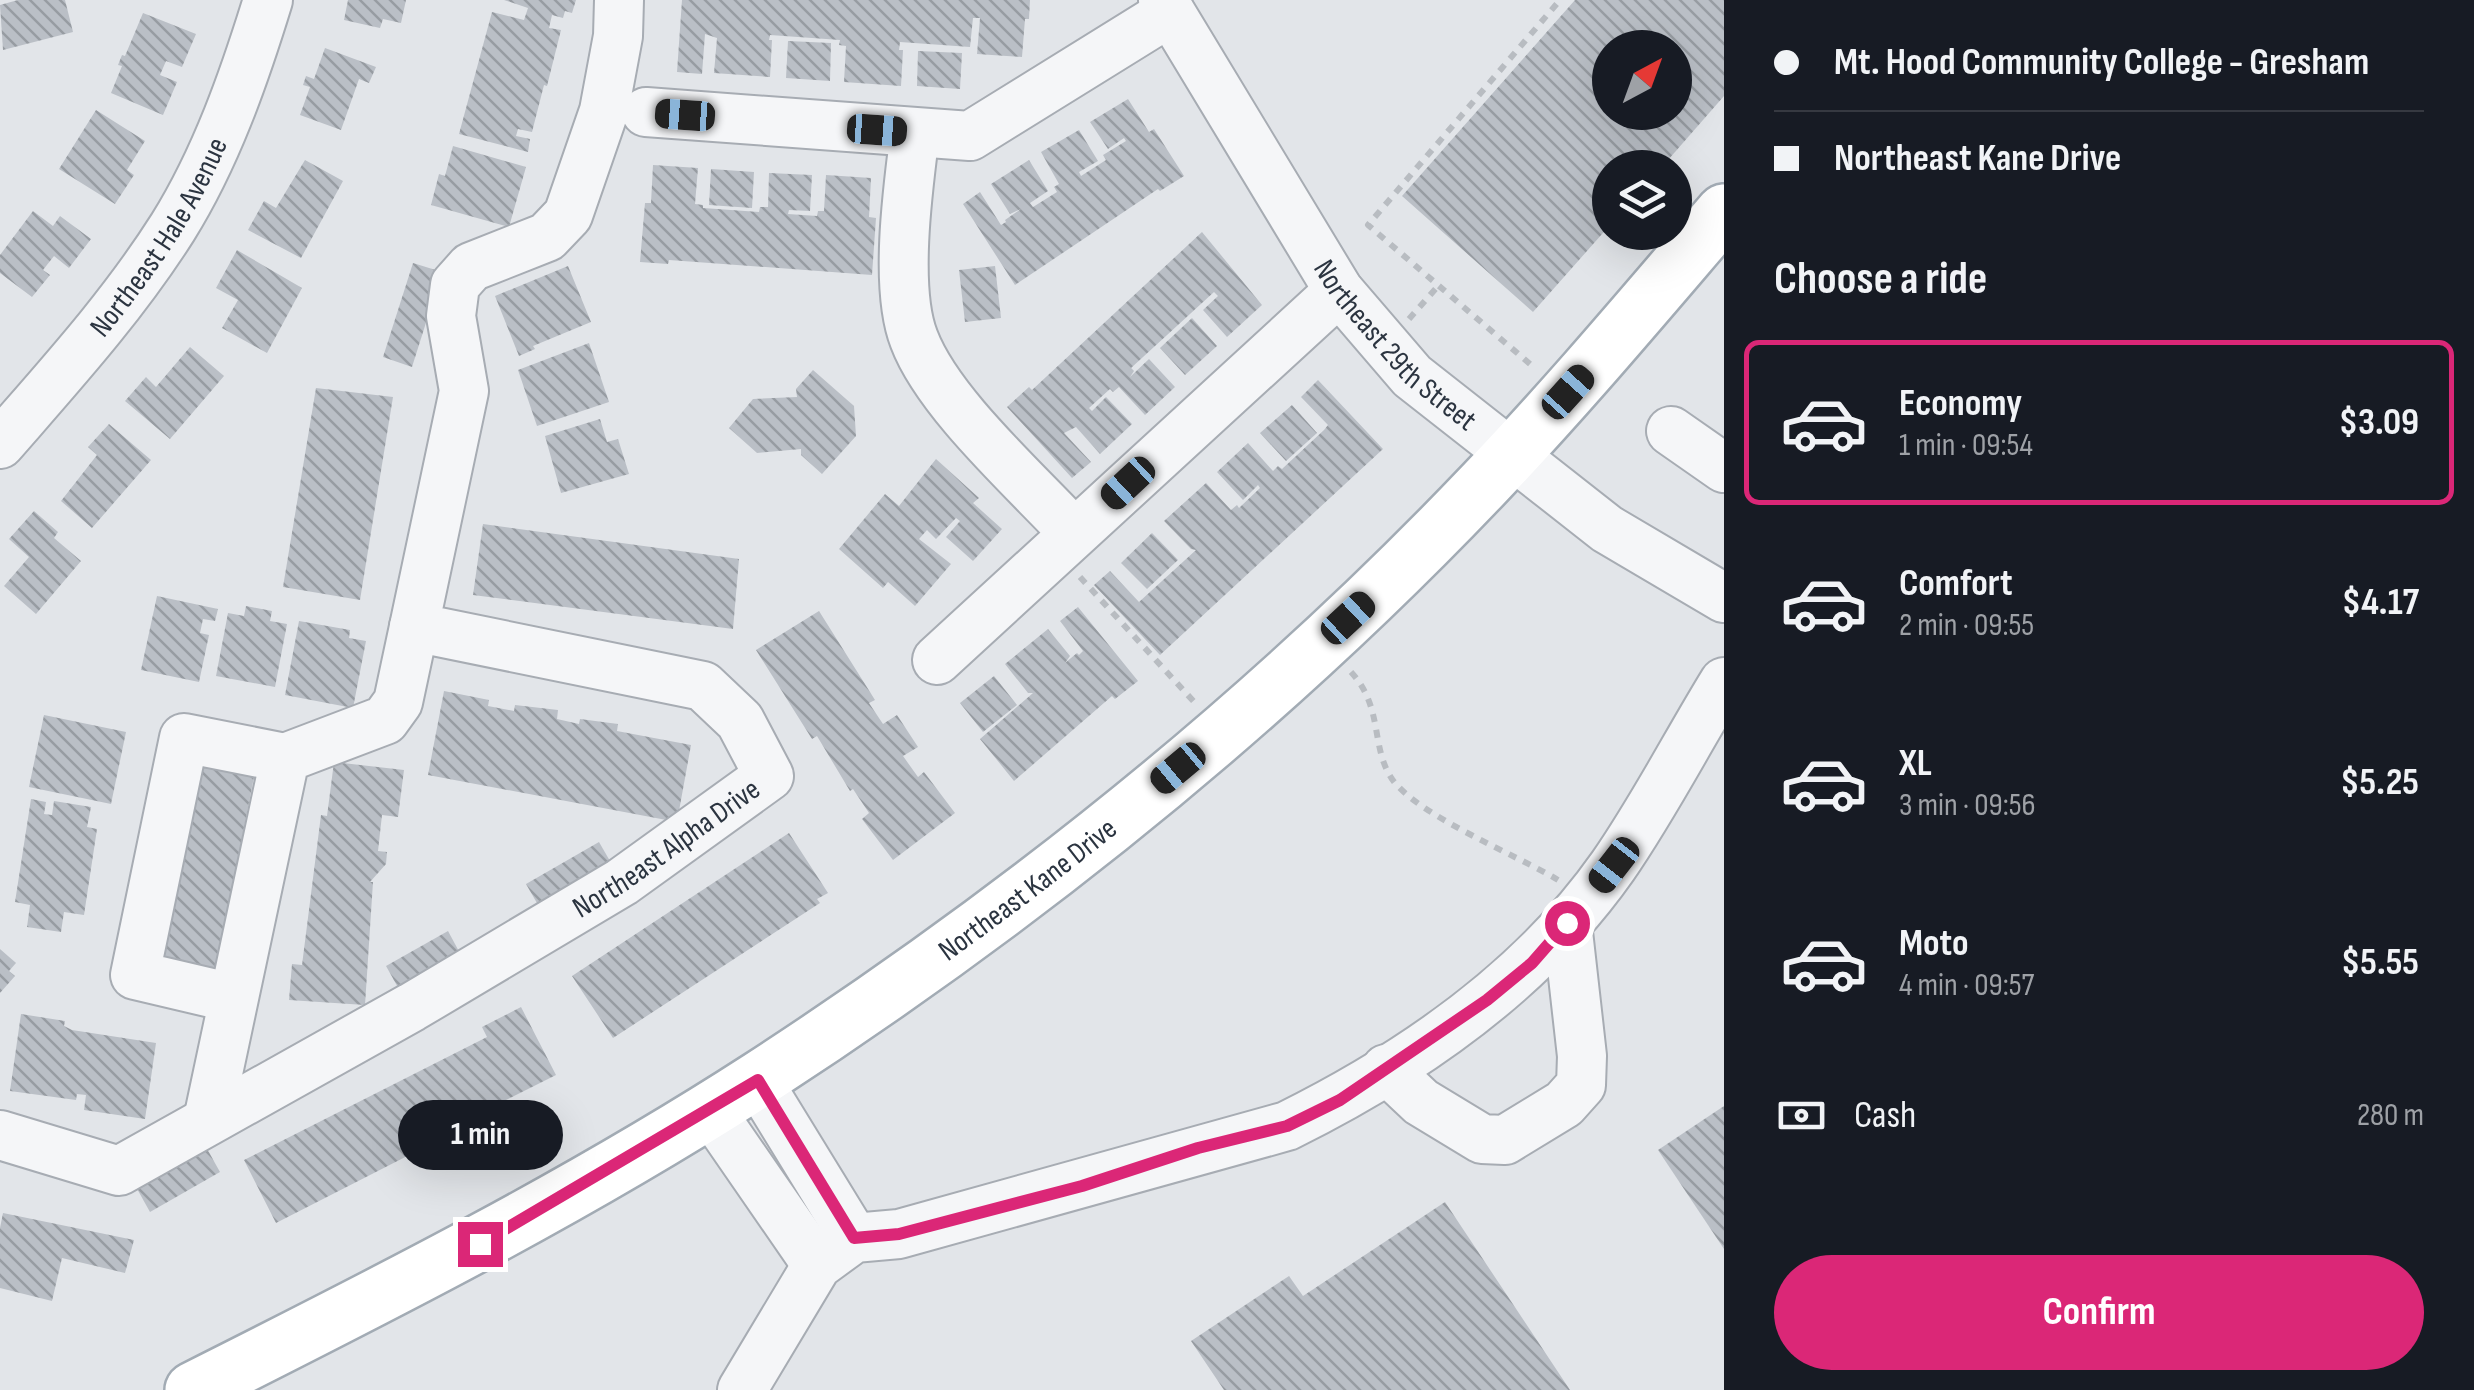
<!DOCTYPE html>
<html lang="en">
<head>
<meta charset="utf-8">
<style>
  :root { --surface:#171b24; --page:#242831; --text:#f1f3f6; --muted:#9ea1a6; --line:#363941; --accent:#db2777 }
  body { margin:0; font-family:"Sofia Sans Condensed",sans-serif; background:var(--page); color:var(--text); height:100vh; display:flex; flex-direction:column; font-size:38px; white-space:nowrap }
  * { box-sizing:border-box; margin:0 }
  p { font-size:32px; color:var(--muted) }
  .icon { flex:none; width:55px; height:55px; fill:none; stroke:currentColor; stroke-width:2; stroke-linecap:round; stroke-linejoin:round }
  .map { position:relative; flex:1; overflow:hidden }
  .sheet { display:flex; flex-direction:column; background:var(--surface); width:750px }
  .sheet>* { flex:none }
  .guide { display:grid; align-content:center; height:220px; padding:0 50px; background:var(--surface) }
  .needle { width:65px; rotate:41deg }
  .controls { position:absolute; left:1592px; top:30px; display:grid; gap:20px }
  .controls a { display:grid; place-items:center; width:100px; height:100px; border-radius:50%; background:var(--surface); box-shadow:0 10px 40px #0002; font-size:50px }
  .end { position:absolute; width:45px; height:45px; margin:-22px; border:12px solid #db2777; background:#fff; box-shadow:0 0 0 5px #fff }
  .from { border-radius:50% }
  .bubble { position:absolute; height:70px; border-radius:35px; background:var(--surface); box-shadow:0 10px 40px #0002; font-size:32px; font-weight:700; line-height:70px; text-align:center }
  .car { position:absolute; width:30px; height:60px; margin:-30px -15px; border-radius:12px; box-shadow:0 0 8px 2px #0007; background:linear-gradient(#222 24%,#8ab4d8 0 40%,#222 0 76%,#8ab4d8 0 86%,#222 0) }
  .guide b { display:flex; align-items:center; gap:35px; height:95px; font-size:38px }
  .guide b+b { border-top:2px solid var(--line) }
  .guide i { width:25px; height:25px; background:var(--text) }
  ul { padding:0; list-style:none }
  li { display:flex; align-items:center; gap:30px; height:165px; margin:0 20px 15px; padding:0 30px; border:5px solid transparent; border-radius:15px }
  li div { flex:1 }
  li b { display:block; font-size:38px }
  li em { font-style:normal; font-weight:700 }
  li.active { border-color:var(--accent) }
  li>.icon { width:90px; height:90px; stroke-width:1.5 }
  h2 { padding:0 50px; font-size:45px; line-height:120px }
  .pay { display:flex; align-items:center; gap:25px; height:110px; padding:0 50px; font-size:38px }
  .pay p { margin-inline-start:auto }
  .button { display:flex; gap:20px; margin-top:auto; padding:20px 50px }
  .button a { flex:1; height:115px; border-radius:60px; background:var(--accent); color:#fff; font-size:40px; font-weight:700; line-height:115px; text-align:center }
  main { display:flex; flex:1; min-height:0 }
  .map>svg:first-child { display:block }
  .building { fill:url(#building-back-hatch); fill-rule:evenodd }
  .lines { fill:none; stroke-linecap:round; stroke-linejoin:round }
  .minor-casing { stroke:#a7acb3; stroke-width:52 }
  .major-casing { stroke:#a2abb4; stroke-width:60 }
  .path { stroke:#b8bcc1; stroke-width:6; stroke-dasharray:8 8; stroke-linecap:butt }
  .minor { stroke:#f5f6f8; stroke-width:48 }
  .major { stroke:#fff; stroke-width:55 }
  .route { stroke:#db2777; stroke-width:12 }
  .labels { text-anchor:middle; stroke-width:9; stroke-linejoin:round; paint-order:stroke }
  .street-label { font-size:30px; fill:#2b3440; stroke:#f2f4f7 }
</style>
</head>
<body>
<main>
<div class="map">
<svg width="1724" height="1390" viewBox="0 0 1724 1390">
  <defs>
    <pattern id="building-back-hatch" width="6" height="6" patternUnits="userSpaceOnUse" patternTransform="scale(2.5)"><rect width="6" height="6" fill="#babfc6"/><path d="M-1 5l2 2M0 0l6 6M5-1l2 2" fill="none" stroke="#979ca2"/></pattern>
  </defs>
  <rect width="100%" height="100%" fill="#e2e5e9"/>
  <g class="building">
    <path d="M18 0H65L73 32 3 50 0 5Z"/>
    <path d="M348 0H406L401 23 383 19 380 28 344 20Z"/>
    <path d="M504 0H576L572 13 565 11 563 18 552 15 549 28 561 30 547 86 544 85 532 132 518 129 516 136 530 139 528 152 459 134 492 12 524 20 528 8Z"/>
    <path d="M682 0H1030L1029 19H1025L1022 57 977 54 980 18H973L970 47 900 42 899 50H903L901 86 844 82 846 46 839 45 840 40 770 35 769 40H772L770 77 714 73 717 38 705 34 702 74 677 72Z"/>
    <path d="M1575 0H1724V96L1661 168H1610V225L1533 312 1402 196ZM1610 48H1675V112H1610Z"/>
    <path d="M143 13 196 34 182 67 166 61 160 75 177 82 163 115 111 93 122 66 118 65 122 55 125 56Z"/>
    <path d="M788 41 831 43 830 81 786 78Z"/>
    <path d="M325 48 376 67 369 83 359 79 341 130 300 115 310 87 303 85 306 76 314 79Z"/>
    <path d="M918 51 962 53 960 89 917 86Z"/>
    <path d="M1128 99 1149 132 1154 129 1184 176 1160 191 1158 189 1015 285 963 204 980 192 1001 225 1006 222 1005 220 1021 209 1010 214 991 184 1029 160 1048 191 1030 203 1033 207 1057 192 1054 187 1059 184 1041 152 1079 130 1098 161 1079 172 1081 176 1106 160 1103 155 1126 141 1124 138 1108 149 1090 122Z"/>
    <path d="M96 110 145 141 127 170 134 175 115 204 59 169Z"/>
    <path d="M453 146 526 167 509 227 431 205 439 174 445 176Z"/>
    <path d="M305 160 343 181 301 258 248 230 264 201 276 208Z"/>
    <path d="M653 165 698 168 695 204 703 205V208L759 212 760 207H768L769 173 812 175 810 211 789 210 788 214 817 216 818 211H824L826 175 871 178 869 217 876 218 872 275 669 260 668 264 640 262 645 203H651Z"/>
    <path d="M711 169 754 172 752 208 709 205Z"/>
    <path d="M33 211 53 226 60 216 91 239 69 268 54 256 43 270 50 275 32 297 0 273V255Z"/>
    <path d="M1202 232 1262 305 1227 337 1203 310 1218 296 1214 292 1131 368 1134 371 1130 377 1149 359 1175 387 1145 415 1119 387 1113 392 1110 389 1089 408 1092 411 1106 397 1132 424 1100 454 1076 427 1064 433 1091 462 1072 478 1007 407 1029 387 1032 390Z"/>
    <path d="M237 250 302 288 267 353 222 328 238 300 216 288Z"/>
    <path d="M413 263 442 272 412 367 383 357Z"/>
    <path d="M568 266 591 322 533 346 535 349 519 356 495 296Z"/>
    <path d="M995 266 1001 318 965 322 959 270Z"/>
    <path d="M1192 318 1217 346 1185 375 1160 348Z"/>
    <path d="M589 343 609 402 537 426 518 370Z"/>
    <path d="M190 347 224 376 170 439 125 401 146 377 156 387Z"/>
    <path d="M813 370 854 406 856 436 822 474 801 455V449L757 453 729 428 753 399 797 397 796 389Z"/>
    <path d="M1318 380 1383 449 1160 655 1094 585 1110 571 1139 602 1196 550 1191 549 1164 521 1206 483 1231 510 1237 505 1239 508 1260 488 1258 485 1243 500 1217 472 1248 443 1273 471 1278 466 1282 469 1324 430 1328 425 1301 397Z"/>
    <path d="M316 388 393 397 360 600 283 587Z"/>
    <path d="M1292 405 1317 433 1286 461 1260 433Z"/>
    <path d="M600 419 607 442 618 439 629 474 561 493 545 436Z"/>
    <path d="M109 424 151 460 92 528 61 501 97 455 88 447Z"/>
    <path d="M936 459 979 498 973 503 1002 529 973 561 946 537 960 521 956 518 936 539 927 530 919 539 951 564 915 606 888 582 883 588 839 549 885 494 899 506Z"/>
    <path d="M34 511 58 532 54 538 81 561 36 614 4 586 29 557 9 539Z"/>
    <path d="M483 524 739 559 733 629 473 595Z"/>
    <path d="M1152 533 1178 560 1147 589 1121 563Z"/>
    <path d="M157 596 218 609 215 621 203 619 200 633 209 635 199 682 141 670Z"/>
    <path d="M246 606 272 611 270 621 287 624 275 687 216 676 228 613 244 616Z"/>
    <path d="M1078 607 1138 681 1115 699 1112 696 1014 781 980 739 1033 693H1028L1005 664 1048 629 1070 656 1065 663 1077 653 1079 655 1083 651 1060 621Z"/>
    <path d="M819 611 875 700 869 703 883 724 897 715 918 747 903 756 918 777 924 772 955 813 893 860 862 819 869 813 853 789 850 791 817 736 812 739 756 650Z"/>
    <path d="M299 621 350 630 349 638 366 641 353 708 285 695Z"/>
    <path d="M994 676 1017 705 983 732 960 703Z"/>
    <path d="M444 691 489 700 488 706 514 711 515 705 558 710 557 719 579 724 580 719 618 724 617 731 691 745 677 822 428 775Z"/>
    <path d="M44 715 126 732 111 804 29 787Z"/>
    <path d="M334 762 404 770 398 817 382 815 378 851 387 852 386 864 370 882H373L365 1005 289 1000 292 964 302 965 321 815 327 816Z"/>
    <path d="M196 765 254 777 215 975 156 963Z"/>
    <path d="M31 799 46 802 44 814 52 815 54 801 91 807 87 827 97 829 84 915 64 912 61 932 27 927 30 905 15 902Z"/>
    <path d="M789 833 828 893 817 899 820 903 613 1038 572 976Z"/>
    <path d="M599 842 614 868 541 910 526 884Z"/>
    <path d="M448 931 462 957 400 991 386 966Z"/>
    <path d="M0 949 16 963 9 971 15 976 0 993Z"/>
    <path d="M521 1007 556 1075 466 1120 468 1125 276 1223 244 1160 487 1037 482 1027Z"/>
    <path d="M21 1014 65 1021 64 1026 72 1030 156 1043 145 1119 84 1110 86 1095 77 1094 76 1100 10 1091Z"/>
    <path d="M1724 1106V1249L1658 1150Z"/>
    <path d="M206 1147 220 1172 150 1212 136 1187Z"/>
    <path d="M1445 1202 1570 1390H1224L1191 1341 1289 1276 1303 1296Z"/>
    <path d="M3 1213 134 1240 125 1273 62 1258 52 1301 0 1288V1228Z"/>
  </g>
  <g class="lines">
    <defs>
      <g id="minor">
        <path id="s1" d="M1163 0 1339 291 1412 376 1607 529 1724 598"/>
        <path d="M646 112 970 136 1170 12"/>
        <path d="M915 133C908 187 894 288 914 339 938 403 1026 481 1074 533"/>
        <path d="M1671 431 1724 468"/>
        <path id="s2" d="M0 444C61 374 123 306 173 227 216 158 244 78 268 0"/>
        <path d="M937 660 1339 291"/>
        <path d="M233 998 135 975 184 738 285 758"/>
        <path d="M1386 1069 1421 1102 1482 1139 1505 1140 1564 1104 1581 1085 1582 1056 1567 923"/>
        <path d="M757 1080 854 1238"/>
        <path d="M710 1110 817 1265"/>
        <path d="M208 1120 285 758 385 720 398 702 414 627"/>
        <path id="s3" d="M0 1135 119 1171 412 1007 622 882 769 776 740 721 703 686 414 627 464 391 451 316 455 285 471 267 547 237 568 215 604 111 618 36 619 0"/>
        <path d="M742 1390 817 1265 854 1238 899 1234 1287 1126C1410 1065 1533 980 1613 866 1654 807 1687 742 1724 682"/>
      </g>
      <g id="major">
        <path id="s4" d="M193 1390C386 1293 578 1196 759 1079 1021 909 1269 710 1484 484 1568 396 1645 304 1724 212"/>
      </g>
    </defs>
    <use href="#minor" class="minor-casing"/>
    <use href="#major" class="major-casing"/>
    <g class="path">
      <path d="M1409 319 1438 286"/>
      <path d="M1530 364 1368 225 1560 0"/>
      <path d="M1080 577 1196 704"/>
      <path d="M1351 672C1384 708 1370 746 1392 779 1418 816 1517 855 1558 880"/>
    </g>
    <use href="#minor" class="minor"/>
    <use href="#major" class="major"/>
  </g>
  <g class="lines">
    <path class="route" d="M480 1244 758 1080 854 1238 899 1234 1082 1186 1198 1148 1287 1126 1340 1100 1487 1000 1532 963 1567 923"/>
  </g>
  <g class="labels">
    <g class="street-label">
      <text dy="10" stroke="none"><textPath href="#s2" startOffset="262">Northeast Hale Avenue</textPath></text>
      <text dy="10" stroke="none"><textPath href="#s1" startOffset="418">Northeast 29th Street</textPath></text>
      <text dy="10" stroke="none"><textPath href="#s3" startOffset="760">Northeast Alpha Drive</textPath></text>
      <text dy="10" stroke="none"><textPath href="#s4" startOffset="975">Northeast Kane Drive</textPath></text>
    </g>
  </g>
</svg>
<div class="controls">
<a><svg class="needle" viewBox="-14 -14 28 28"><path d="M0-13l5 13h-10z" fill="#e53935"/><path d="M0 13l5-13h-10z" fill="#9ea1a6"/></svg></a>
<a><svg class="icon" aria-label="layers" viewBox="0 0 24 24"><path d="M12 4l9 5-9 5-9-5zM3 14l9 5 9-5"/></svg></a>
</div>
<i class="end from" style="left:1567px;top:923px"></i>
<i class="end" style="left:480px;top:1244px"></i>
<div class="bubble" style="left:398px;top:1100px;width:165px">1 min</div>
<i class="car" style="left:685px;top:115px;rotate:274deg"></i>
<i class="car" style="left:877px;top:130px;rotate:94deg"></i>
<i class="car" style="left:1568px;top:392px;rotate:42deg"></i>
<i class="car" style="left:1128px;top:483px;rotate:227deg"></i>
<i class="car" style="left:1348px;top:618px;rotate:47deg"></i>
<i class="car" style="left:1178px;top:768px;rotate:230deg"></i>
<i class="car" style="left:1614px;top:865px;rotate:218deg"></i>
</div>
<section class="sheet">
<div class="guide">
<b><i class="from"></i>Mt. Hood Community College - Gresham</b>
<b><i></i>Northeast Kane Drive</b>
</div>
<h2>Choose a ride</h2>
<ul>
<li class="active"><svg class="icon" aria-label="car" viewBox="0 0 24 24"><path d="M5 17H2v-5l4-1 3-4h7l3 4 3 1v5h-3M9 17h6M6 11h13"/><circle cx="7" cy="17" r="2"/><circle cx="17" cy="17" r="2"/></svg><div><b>Economy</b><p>1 min · 09:54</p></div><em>$3.09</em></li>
<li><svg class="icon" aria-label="car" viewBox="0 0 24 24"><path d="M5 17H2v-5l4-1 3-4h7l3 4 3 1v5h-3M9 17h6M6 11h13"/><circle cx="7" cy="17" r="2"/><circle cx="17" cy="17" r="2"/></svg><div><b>Comfort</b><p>2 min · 09:55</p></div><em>$4.17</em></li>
<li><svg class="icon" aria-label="car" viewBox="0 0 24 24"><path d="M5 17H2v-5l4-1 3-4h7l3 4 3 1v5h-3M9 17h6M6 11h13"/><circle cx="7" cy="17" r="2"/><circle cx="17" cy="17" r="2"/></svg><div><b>XL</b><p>3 min · 09:56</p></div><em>$5.25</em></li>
<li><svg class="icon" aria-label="car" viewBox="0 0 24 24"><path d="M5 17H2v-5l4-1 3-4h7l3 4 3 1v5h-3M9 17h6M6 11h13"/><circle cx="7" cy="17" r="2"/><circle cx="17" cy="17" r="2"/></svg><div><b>Moto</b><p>4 min · 09:57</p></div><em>$5.55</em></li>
</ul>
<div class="pay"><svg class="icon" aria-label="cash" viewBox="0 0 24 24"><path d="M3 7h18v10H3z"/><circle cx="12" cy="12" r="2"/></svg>Cash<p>280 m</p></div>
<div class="button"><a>Confirm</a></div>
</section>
</main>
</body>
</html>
